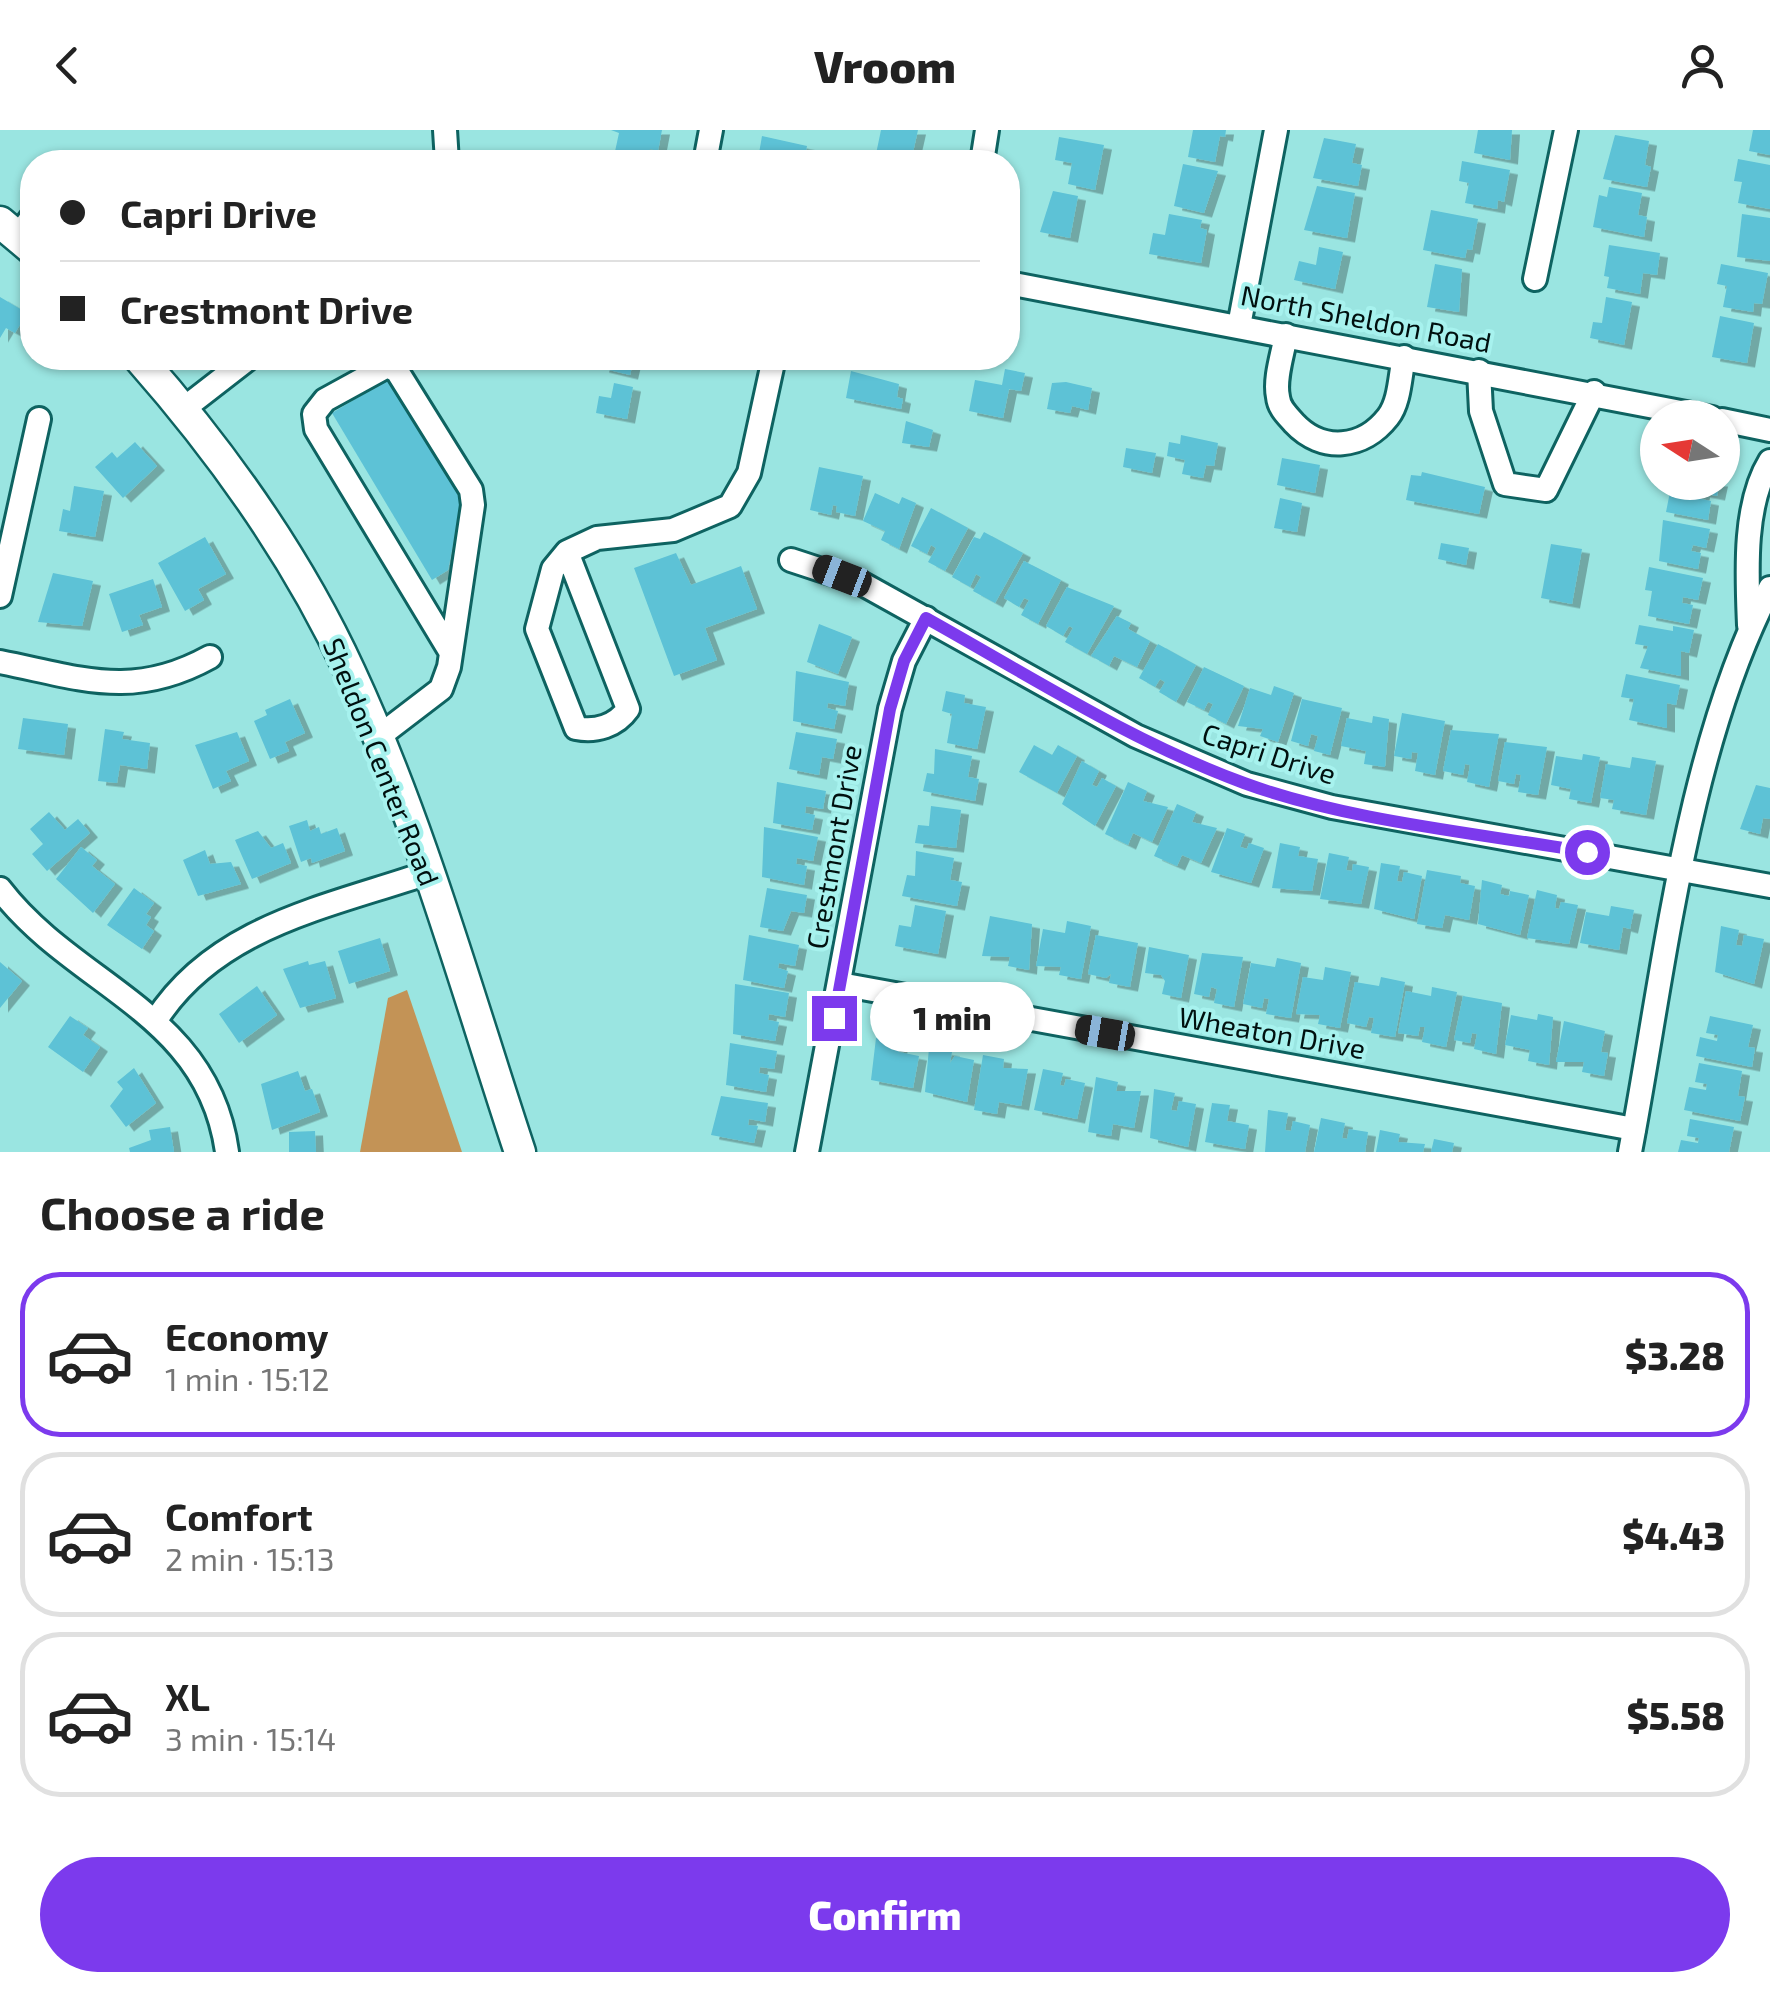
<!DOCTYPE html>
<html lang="en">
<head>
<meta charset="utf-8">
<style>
  :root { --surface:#fff; --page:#f2f2f2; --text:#222; --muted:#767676; --line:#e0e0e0; --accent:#7c3aed }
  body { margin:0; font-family:"Exo 2",sans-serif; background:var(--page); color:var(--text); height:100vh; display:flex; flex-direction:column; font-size:38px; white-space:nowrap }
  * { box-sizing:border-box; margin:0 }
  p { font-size:32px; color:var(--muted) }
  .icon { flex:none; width:55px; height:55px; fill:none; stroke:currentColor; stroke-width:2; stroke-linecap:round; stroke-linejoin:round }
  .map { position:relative; height:1022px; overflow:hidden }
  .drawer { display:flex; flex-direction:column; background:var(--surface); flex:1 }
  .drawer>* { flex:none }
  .hud { position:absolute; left:20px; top:20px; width:1000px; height:220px; border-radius:40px; box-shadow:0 2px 8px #0004; display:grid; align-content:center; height:220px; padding:0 40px; background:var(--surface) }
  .needle { width:65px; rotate:282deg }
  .fabs { position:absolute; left:1640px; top:270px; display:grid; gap:20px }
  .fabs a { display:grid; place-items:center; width:100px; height:100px; border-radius:50%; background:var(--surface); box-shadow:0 2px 8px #0004; font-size:50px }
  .end { position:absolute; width:45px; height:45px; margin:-22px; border:12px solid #7c3aed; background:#fff; box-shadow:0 0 0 5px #fff }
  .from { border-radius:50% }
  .bubble { position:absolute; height:70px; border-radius:35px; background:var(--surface); box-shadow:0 2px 8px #0004; font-size:32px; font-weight:800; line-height:70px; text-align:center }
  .car { position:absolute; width:30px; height:60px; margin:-30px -15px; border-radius:12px; box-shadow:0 0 8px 2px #0007; background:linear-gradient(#222 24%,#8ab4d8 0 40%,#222 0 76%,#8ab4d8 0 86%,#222 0) }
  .hud b { display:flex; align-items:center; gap:35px; height:95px; font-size:38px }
  .hud b+b { border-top:2px solid var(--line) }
  .hud i { width:25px; height:25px; background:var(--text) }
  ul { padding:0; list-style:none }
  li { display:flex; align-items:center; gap:30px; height:165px; margin:0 20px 15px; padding:0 20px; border:5px solid var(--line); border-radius:40px }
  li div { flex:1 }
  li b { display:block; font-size:38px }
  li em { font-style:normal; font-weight:800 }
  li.selected { border-color:var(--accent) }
  li>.icon { width:90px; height:90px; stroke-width:1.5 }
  h2 { padding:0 40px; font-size:45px; line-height:120px }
  .button { display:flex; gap:20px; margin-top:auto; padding:20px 40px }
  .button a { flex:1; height:115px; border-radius:60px; background:var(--accent); color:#fff; font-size:40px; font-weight:800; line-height:115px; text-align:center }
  header { display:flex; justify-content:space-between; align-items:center; height:130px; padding:0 40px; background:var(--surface); font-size:45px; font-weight:800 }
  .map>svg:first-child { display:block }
  .forest { fill:#c39356 }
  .building { fill:#5dc2d6; filter:url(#shadow) }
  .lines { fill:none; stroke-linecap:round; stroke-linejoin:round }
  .minor-casing { stroke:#0e6361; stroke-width:28 }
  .major-casing { stroke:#0e6361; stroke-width:35 }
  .minor { stroke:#fff; stroke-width:22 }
  .major { stroke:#fff; stroke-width:30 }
  .route { stroke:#7c3aed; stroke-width:12 }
  .labels { text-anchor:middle; stroke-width:8; stroke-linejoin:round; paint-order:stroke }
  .street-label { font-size:28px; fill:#00100f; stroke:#a7f2ee }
</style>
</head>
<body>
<header><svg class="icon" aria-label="back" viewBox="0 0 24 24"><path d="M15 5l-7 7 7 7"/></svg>Vroom<svg class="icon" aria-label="person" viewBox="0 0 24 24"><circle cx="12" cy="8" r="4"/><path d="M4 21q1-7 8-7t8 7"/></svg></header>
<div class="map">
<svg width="1770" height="1022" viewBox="0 0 1770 1022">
  <defs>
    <filter id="shadow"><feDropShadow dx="8" dy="4.5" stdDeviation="0" flood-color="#0004"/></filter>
  </defs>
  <rect width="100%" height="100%" fill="#9ae5e1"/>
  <path class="forest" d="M407 860 462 1022H360L388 868Z"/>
  <g class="building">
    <path d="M611 0H662L658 21 650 19 647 32 614 26 619 3Z"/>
    <path d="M881 0H918L911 31 876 24Z"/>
    <path d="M1193 0H1226L1225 7 1220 6 1215 32 1188 27Z"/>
    <path d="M1478 0H1512L1510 30 1474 23Z"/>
    <path d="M1753 0H1770V25L1749 21Z"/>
    <path d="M1615 5 1649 11 1645 35 1651 37 1647 57 1603 49Z"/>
    <path d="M762 6 807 16 804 32 758 29Z"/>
    <path d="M1059 7 1104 15 1095 60 1068 54 1072 33 1055 30Z"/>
    <path d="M1324 8 1356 14 1352 33 1362 35 1358 56 1313 48Z"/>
    <path d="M1738 29 1770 35V79L1738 73 1742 52 1734 51Z"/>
    <path d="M1462 31 1510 40 1504 72 1498 70 1497 79 1465 73 1469 53 1459 51Z"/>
    <path d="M1183 34 1218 41 1204 83 1174 76Z"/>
    <path d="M1317 56 1355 63 1347 108 1304 100Z"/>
    <path d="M1609 57 1642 63 1638 85 1647 87 1644 107 1593 97 1599 65 1607 67Z"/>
    <path d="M1053 61 1078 66 1070 108 1040 102Z"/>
    <path d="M1431 80 1478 89 1472 120 1467 119 1465 128 1423 120Z"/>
    <path d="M1169 84 1202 90 1200 98 1207 100 1201 133 1149 124 1153 103 1165 105Z"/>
    <path d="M1742 84 1770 88V131L1737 127Z"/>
    <path d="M1609 115 1660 123 1657 145 1643 143 1640 164 1607 158 1609 147 1604 146Z"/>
    <path d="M1319 117 1343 122 1335 159 1294 150 1299 131 1316 135Z"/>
    <path d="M1435 134 1462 139 1459 182 1427 177Z"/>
    <path d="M1721 134 1768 143 1762 174 1754 173 1753 182 1723 177 1727 156 1717 154Z"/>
    <path d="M0 167 27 183 15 203 6 198 0 208Z"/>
    <path d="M1606 167 1632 172 1624 215 1590 208 1593 192 1602 193Z"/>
    <path d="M1720 186 1754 193 1747 233 1712 227Z"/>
    <path d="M604 228H634L630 245 601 238Z"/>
    <path d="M1005 239 1025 243 1021 261 1009 259 1003 288 969 281 975 250 1002 255Z"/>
    <path d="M851 241 899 254 897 267 903 269 901 279 846 268Z"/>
    <path d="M387 250 462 369 448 440 432 450 332 283Z"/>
    <path d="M1066 252 1092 258 1088 280 1072 276 1070 283 1047 279 1052 253Z"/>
    <path d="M614 253 633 257 627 289 596 283 599 266 611 268Z"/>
    <path d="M906 291 933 300 929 317 902 313Z"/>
    <path d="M1181 305 1218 313 1214 336 1206 335 1203 348 1182 344 1185 330 1167 326 1169 312 1180 314Z"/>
    <path d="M135 312 157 336 123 368 95 337 112 322 117 328Z"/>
    <path d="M1126 318 1156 323 1152 343 1123 337Z"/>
    <path d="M1282 328 1320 335 1315 363 1277 355Z"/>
    <path d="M819 337 863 346 855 386 836 382 837 376 833 375 831 385 810 380Z"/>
    <path d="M1422 342 1485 357 1479 384 1406 370 1411 345 1421 346Z"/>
    <path d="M1657 352H1720L1717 366 1702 363 1701 369 1711 371 1708 390 1666 382 1671 357Z"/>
    <path d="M74 356 104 361 95 407 59 401 63 379 70 381Z"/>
    <path d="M875 363 899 374 902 367 916 373 899 419 881 410 885 401 863 391Z"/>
    <path d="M1280 368 1302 373 1297 402 1274 398Z"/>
    <path d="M931 378 968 398 945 441 928 432 936 418 931 415 927 424 911 416Z"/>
    <path d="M1663 390 1710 399 1706 418 1693 415 1691 421 1701 423 1698 439 1659 431Z"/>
    <path d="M984 402 1023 423 995 473 973 461 981 447 976 444 970 457 952 447 974 407 980 409Z"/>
    <path d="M205 407 226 444 198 459 204 470 185 481 158 433Z"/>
    <path d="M1441 413 1469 418 1466 435 1438 429Z"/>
    <path d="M1551 414 1582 419 1572 474 1541 468Z"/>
    <path d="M676 423 691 455 741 436 757 479 705 498 717 530 674 546 634 438Z"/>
    <path d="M1024 431 1061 450 1038 494 1021 485 1029 470 1024 468 1019 477 1004 468Z"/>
    <path d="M1649 437 1703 448 1698 470 1683 467 1682 473 1693 475 1689 494 1648 486 1652 461 1645 460Z"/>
    <path d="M53 443 93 451 82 496 38 492Z"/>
    <path d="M153 449 162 477 139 485 143 495 122 502 109 464Z"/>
    <path d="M1067 457 1114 476 1087 524 1065 512 1073 498 1069 496 1063 506 1046 496Z"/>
    <path d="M1117 486 1131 493 1128 499 1150 511 1137 537 1114 526 1109 536 1091 526Z"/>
    <path d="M819 494 852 507 838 544 807 532Z"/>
    <path d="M1639 495 1673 501V496L1694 500 1689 523 1681 521V546L1640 538 1648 516 1635 514Z"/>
    <path d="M1158 514 1196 535 1176 572 1159 562 1165 552 1160 549 1155 557 1139 548Z"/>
    <path d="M1204 537 1244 556 1226 594 1208 585 1213 574 1208 572 1204 580 1187 572Z"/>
    <path d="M796 541 849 552 845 576 828 573 827 578 838 581 834 599 793 591Z"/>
    <path d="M1626 544 1680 555 1676 575 1667 573V598L1629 590 1634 569 1621 567Z"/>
    <path d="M1274 556 1294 563 1278 612 1260 606 1263 599 1238 596 1250 558 1271 565Z"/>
    <path d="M946 561 965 565 964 573 986 577 977 619 947 613 952 584 942 581Z"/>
    <path d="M290 569 305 603 285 612 289 621 270 629 254 591 267 585 265 580Z"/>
    <path d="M1302 569 1342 578 1330 625 1314 621 1318 606 1311 604 1308 616 1291 611Z"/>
    <path d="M1402 583 1445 591 1435 645 1415 641 1418 623 1412 622 1411 629 1394 626Z"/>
    <path d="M1373 586 1389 589 1385 637 1364 634 1366 621 1341 616 1347 588 1372 593Z"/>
    <path d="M23 588 68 594 64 625 18 619Z"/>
    <path d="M105 599 124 602 122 609 150 613 147 639 120 635 117 653 98 651Z"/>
    <path d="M1451 600 1499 604 1489 657 1467 652 1470 635 1465 634 1463 645 1443 641Z"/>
    <path d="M237 602 249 631 226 641 231 651 213 659 195 615Z"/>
    <path d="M796 602 837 609 833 629 822 627 819 645 789 639Z"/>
    <path d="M1505 612 1547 617 1538 665 1518 662 1521 645 1516 644 1514 654 1498 651Z"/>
    <path d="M1034 615 1052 625 1058 615 1077 626 1057 663 1019 642Z"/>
    <path d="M935 619 972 626 968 647 979 649 975 671 923 661 927 643 934 644Z"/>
    <path d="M1583 624 1600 627 1591 673 1569 669 1571 659 1551 655 1556 626 1582 630Z"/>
    <path d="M1632 627 1656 631 1646 685 1612 679 1614 670 1600 668 1606 634 1630 638Z"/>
    <path d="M1082 631 1099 641 1092 655 1097 657 1102 648 1116 656 1095 696 1062 674Z"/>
    <path d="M777 652 826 661 823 679 806 676 805 683 815 685 812 700 773 693Z"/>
    <path d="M1128 652 1147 661 1143 671 1168 677 1152 712 1133 703 1128 715 1105 704Z"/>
    <path d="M1756 655 1770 658V689L1763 688 1760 704 1740 699Z"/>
    <path d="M1177 674 1196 682 1192 692 1217 698 1201 733 1182 725 1177 736 1154 726Z"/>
    <path d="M931 676 961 680 956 718 915 713 918 695 929 696Z"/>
    <path d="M49 682 65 700 78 689 90 703 47 741 32 724 43 714 30 699Z"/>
    <path d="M307 690 310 701 319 697 321 704 337 698 345 721 312 733 311 728 301 732 289 696Z"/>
    <path d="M764 697 818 707 813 731 797 728 796 734 807 736 804 755 762 747Z"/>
    <path d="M1227 698 1245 704 1240 717 1247 719 1249 713 1264 718 1251 753 1211 742Z"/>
    <path d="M258 701 271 718 283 713 291 733 252 749 235 710Z"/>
    <path d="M1280 713 1300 717 1298 726 1318 729 1312 761 1272 758Z"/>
    <path d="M81 717 97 730 92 736 115 754 93 783 56 749Z"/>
    <path d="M205 720 210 734 231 732 241 754 198 766 183 730Z"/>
    <path d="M916 721 954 728 950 750 962 752 957 776 902 766 907 745 915 746Z"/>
    <path d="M1329 723 1349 727 1346 740 1352 741 1353 734 1369 737 1361 774 1320 769Z"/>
    <path d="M1381 733 1400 736 1397 751 1402 752 1404 742 1422 746 1414 789 1374 779Z"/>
    <path d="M1427 740 1461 746 1460 753 1475 756 1469 790 1445 785 1442 798 1417 794Z"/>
    <path d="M1482 750 1502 755 1500 764 1509 766 1510 761 1529 765 1520 805 1478 794Z"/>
    <path d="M134 758 154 773 146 784 151 787 146 795 154 801 142 819 107 795Z"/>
    <path d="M767 758 807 765 804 783 791 781 783 801 760 797Z"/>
    <path d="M1537 760 1557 765 1555 778 1559 779 1561 772 1578 775 1569 814 1527 808Z"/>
    <path d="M915 775 946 781 938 824 895 816 899 795 911 797Z"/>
    <path d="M1611 776 1634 780 1630 799 1623 797 1619 820 1580 813 1586 782 1609 786Z"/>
    <path d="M990 786 1032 794 1029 840 1008 836 1010 827 982 826Z"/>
    <path d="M1067 791 1091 796 1081 849 1059 845 1061 837 1036 836 1043 799 1065 803Z"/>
    <path d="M1721 796 1739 800 1736 815 1742 816 1744 805 1764 809 1754 854 1715 842Z"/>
    <path d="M749 805 799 815 795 836 779 833 778 838 788 841 784 858 743 850Z"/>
    <path d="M1096 805 1138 813 1130 857 1109 853 1111 844 1106 848 1088 844Z"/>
    <path d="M380 808 390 841 349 854 338 821Z"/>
    <path d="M1149 817 1189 825 1181 868 1162 864 1165 851 1161 845 1145 843Z"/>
    <path d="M1202 823 1243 827 1234 877 1214 873 1217 859 1211 857 1209 867 1194 864Z"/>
    <path d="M1277 828 1301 833 1291 888 1266 884 1269 869 1264 868 1262 878 1243 874 1251 833 1275 837Z"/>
    <path d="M308 831 309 835 325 831 336 868 300 878 283 839Z"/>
    <path d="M0 832 22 851 0 878Z"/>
    <path d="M1325 837 1351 842 1340 898 1318 894 1320 885 1296 884 1303 847 1323 850Z"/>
    <path d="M1381 847 1405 852 1395 907 1371 903 1374 888 1369 887 1366 897 1347 893 1355 852 1379 856Z"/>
    <path d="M735 854 789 863 785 887 769 884 768 890 779 892 775 911 733 904Z"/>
    <path d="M257 856 277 885 239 913 219 884Z"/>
    <path d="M1432 857 1457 862 1446 917 1422 912 1425 897H1420L1418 906 1398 903 1406 861 1431 866Z"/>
    <path d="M1463 866 1502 873 1496 924 1474 919 1477 904 1472 903 1470 913 1454 910Z"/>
    <path d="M1538 884 1553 887 1549 935 1528 931 1530 920 1505 915 1511 885 1537 890Z"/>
    <path d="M70 886 88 898 83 905 100 917 83 942 48 917Z"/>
    <path d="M1710 886 1753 895 1748 917 1755 918 1752 937 1696 926 1700 907 1717 911 1718 905 1706 903Z"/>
    <path d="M1564 891 1605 901 1601 922 1608 923 1604 946 1582 942 1584 932H1556Z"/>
    <path d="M876 908 900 913 899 922 919 926 913 958 871 950Z"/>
    <path d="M730 913 777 921 774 939 760 937 759 943 769 945 766 962 726 955Z"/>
    <path d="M929 918 952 922 950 933 955 926 974 930 967 972 925 962Z"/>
    <path d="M983 925 1004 929 1003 938 1028 939 1021 976 999 972 997 984 974 980Z"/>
    <path d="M1699 933 1742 941 1738 966 1745 967 1740 991 1684 980 1689 957 1706 960 1707 954 1695 952Z"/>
    <path d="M134 938 156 973 126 997 110 976 123 959 117 952Z"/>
    <path d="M1043 939 1063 943 1060 955 1064 956 1066 949 1085 953 1077 989 1034 980Z"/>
    <path d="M298 941 305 961 312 959 320 982 272 1000 261 954Z"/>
    <path d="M1096 947 1118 952 1116 961H1141L1134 998 1113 994 1111 1006 1088 1002Z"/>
    <path d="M1154 959 1175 963 1171 980 1177 981 1179 971 1196 974 1188 1017 1150 1008Z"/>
    <path d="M721 966 768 973 765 992 749 989 748 995 758 996 754 1013 711 1005Z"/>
    <path d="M1212 973 1230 975 1227 991 1249 995 1245 1019 1205 1012Z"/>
    <path d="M1268 980 1288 983 1285 1000 1291 1001 1293 991 1310 995 1305 1022H1265Z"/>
    <path d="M1321 988 1345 993 1342 1008 1347 1009 1349 999 1368 1002 1365 1022H1314Z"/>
    <path d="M1690 989 1734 997 1729 1022H1678L1681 1010 1698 1013 1699 1008 1687 1006Z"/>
    <path d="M170 997 174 1022H130L129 1018 151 1010 149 1000Z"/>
    <path d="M1380 1000 1400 1004 1398 1012 1425 1014 1423 1022H1376Z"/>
    <path d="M315 1001 316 1022H289V1002Z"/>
    <path d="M1434 1009 1454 1013 1452 1022H1431Z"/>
  </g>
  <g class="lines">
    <defs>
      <g id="minor">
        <path d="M445 0 447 32"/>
        <path d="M705 32 711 0"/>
        <path d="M982 32 987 0"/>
        <path d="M17 107 32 87"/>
        <path d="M1535 149 1566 0"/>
        <path d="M1008 153 1712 288"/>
        <path d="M1239 196 1276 0"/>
        <path d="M1286 205C1283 223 1274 249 1278 267 1279 278 1287 285 1294 293 1322 323 1363 319 1388 287 1400 272 1400 245 1404 227"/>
        <path d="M1479 241 1481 281 1505 354 1546 360 1594 262"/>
        <path d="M182 280 249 228"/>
        <path d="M1722 290 1770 300"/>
        <path d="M567 422 628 579C616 596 596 602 576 598L537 499 553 439 567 422 597 408 673 400 730 376 749 343 774 228"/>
        <path d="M791 430 861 453 1136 606 1247 654 1332 677 1770 756"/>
        <path d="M0 466 39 289"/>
        <path d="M1749 495C1747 444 1743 375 1770 331"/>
        <path d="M0 532C81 548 132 570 210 527"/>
        <path d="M377 608 441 559 449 537 473 375 471 360 397 241 387 236 325 270 314 284 316 299 450 521"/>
        <path d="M0 759C75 857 208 882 227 1022"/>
        <path d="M840 854 1634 999"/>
        <path d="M156 890C216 796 328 777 427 743"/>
        <path d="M807 1022 890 579 904 531 926 488"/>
        <path d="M1630 1022C1664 843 1686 620 1770 458"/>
      </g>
      <g id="major">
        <path d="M0 92 32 119"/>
        <path d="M139 228C221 321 298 429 350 542 421 695 467 862 520 1022"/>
      </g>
    </defs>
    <use href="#minor" class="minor-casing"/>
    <use href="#major" class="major-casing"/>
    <use href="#minor" class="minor"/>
    <use href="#major" class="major"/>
  </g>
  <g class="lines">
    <path class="route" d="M834 888 890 579 904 531 926 488C1030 546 1132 612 1244 653 1347 691 1478 703 1587 722"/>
  </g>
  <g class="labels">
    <g class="street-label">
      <text transform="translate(1366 189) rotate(11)" y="10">North Sheldon Road</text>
      <text transform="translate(1269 624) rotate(18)" y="10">Capri Drive</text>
      <text transform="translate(381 632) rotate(68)" y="10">Sheldon Center Road</text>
      <text transform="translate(834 717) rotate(-80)" y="10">Crestmont Drive</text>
      <text transform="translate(1272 903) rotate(10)" y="10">Wheaton Drive</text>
    </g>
  </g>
</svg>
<div class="fabs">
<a><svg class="needle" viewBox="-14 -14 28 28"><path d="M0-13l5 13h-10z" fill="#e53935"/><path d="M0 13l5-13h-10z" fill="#767676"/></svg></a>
</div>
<i class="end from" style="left:1587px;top:722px"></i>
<i class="end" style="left:834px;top:888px"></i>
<div class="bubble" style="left:870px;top:852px;width:165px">1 min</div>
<i class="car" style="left:842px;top:446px;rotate:291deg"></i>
<i class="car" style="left:1105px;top:903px;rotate:280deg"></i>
<div class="hud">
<b><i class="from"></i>Capri Drive</b>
<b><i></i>Crestmont Drive</b>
</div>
</div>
<section class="drawer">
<h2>Choose a ride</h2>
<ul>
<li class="selected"><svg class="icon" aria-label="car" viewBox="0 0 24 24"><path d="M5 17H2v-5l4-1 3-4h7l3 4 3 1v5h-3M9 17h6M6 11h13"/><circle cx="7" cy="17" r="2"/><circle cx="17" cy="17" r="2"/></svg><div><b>Economy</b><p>1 min · 15:12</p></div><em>$3.28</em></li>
<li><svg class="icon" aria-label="car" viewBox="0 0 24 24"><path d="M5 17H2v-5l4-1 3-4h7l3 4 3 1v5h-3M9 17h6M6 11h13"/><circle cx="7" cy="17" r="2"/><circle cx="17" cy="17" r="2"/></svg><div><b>Comfort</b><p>2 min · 15:13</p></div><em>$4.43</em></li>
<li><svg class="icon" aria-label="car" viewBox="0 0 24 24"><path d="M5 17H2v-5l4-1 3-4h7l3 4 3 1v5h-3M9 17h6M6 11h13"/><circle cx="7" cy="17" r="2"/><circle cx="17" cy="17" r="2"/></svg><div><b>XL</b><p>3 min · 15:14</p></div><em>$5.58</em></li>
</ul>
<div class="button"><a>Confirm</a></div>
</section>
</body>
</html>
